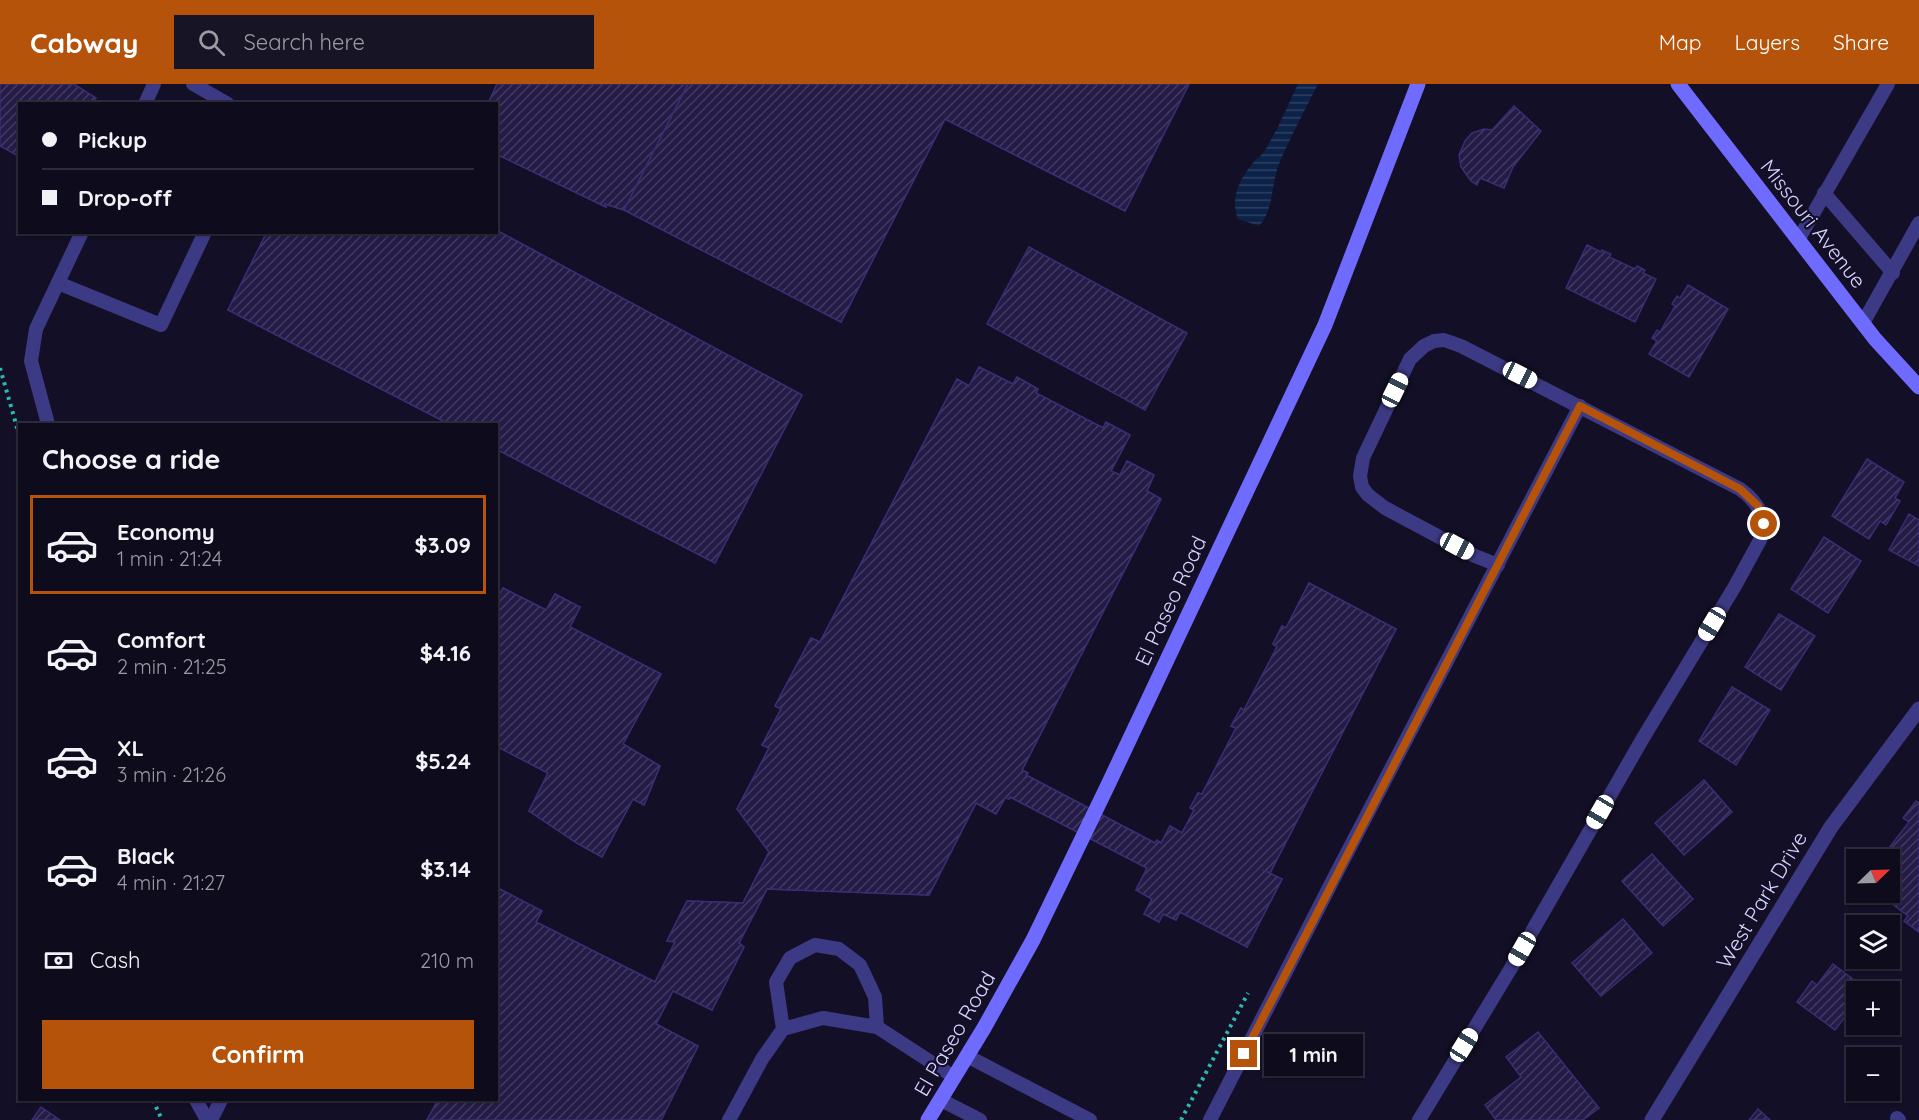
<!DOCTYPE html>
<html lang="en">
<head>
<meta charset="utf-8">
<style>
  :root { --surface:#0e0b1c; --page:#171425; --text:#f1f3f6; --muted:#9b9ba3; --line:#2e2b3b; --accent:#b45309 }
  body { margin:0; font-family:Quicksand,sans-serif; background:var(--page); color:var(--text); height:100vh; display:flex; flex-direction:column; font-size:22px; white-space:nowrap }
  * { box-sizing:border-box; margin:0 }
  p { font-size:20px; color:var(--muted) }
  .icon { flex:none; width:33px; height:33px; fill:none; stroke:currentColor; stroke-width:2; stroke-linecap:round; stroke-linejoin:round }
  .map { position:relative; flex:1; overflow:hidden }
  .sheet { position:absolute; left:18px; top:339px; width:480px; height:678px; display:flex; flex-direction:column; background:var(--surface); border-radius:0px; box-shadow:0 2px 4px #0004,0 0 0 2px var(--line) }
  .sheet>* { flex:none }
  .top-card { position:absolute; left:18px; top:18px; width:480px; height:132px; border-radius:0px; box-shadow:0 2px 4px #0004,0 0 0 2px var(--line); display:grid; align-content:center; height:132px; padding:0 24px; background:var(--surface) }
  .needle { width:39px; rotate:67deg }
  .tools { position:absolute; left:1846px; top:765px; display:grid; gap:12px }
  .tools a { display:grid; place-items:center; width:54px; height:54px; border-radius:0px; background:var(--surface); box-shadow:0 2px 4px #0004,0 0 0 2px var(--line); font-size:30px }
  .end { position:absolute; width:27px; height:27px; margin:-14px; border:8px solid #b45309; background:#fff; box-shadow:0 0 0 3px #fff }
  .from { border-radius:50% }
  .bubble { position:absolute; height:42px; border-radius:0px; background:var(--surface); box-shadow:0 2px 4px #0004,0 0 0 2px var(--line); font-size:20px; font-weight:800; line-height:42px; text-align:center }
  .car { position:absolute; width:18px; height:36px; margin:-18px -9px; border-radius:8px; box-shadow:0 0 4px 2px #0007; background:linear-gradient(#fff 24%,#345 0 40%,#fff 0 76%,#345 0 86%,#fff 0) }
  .top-card b { display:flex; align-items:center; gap:21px; height:57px; font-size:22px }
  .top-card b+b { border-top:2px solid var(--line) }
  .top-card i { width:15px; height:15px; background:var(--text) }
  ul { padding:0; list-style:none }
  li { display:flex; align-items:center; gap:18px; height:99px; margin:0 12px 9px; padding:0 12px; border:3px solid transparent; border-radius:0px }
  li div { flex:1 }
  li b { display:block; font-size:22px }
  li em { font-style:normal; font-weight:800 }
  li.on { border-color:var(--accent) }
  li>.icon { width:54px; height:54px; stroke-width:1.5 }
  h2 { padding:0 24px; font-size:27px; line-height:72px }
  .pay { display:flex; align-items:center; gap:15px; height:66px; padding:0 24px; font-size:22px }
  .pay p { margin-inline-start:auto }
  .cta { display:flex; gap:12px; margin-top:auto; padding:12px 24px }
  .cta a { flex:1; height:69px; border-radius:0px; background:var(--accent); color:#fff; font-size:24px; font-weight:800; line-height:69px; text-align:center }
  header { display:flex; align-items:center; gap:36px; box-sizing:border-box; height:84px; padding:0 30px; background:var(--accent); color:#fff }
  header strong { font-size:28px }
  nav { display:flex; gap:33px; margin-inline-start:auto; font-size:21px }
  .search { width:420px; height:54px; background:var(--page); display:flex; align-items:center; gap:15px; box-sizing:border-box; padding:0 21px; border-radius:0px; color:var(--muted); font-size:22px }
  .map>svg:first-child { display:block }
  .water { fill:url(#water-rules) }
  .building { fill:url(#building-hatch); stroke:#3b2d73; stroke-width:1.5 }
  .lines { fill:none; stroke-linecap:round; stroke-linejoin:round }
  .path { stroke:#2fb8b0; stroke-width:4; stroke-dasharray:3 4.5; stroke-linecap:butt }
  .service { stroke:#3d3a85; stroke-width:14 }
  .minor { stroke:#3d3a85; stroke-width:15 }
  .secondary { stroke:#6f6bff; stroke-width:15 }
  .route { stroke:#b45309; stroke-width:8 }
  .labels { text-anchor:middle; stroke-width:4.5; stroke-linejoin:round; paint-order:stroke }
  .street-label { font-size:21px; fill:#d9d4ff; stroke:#130f26 }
</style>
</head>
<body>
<header>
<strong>Cabway</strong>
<div class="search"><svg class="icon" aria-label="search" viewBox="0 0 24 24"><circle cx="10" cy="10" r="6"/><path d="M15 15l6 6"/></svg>Search here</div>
<nav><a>Map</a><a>Layers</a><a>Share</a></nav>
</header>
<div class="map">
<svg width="1919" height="1036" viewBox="0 0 1919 1036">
  <defs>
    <pattern id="water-rules" width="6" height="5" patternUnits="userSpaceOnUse" patternTransform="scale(1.5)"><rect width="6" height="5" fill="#0c2248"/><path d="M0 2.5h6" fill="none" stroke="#2f4163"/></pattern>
    <pattern id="building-hatch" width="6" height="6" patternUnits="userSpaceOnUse" patternTransform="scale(1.5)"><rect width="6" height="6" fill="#241b47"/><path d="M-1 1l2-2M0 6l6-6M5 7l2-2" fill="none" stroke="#433b63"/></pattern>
  </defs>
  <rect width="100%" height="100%" fill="#130f26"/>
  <path class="water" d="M1298 0H1318C1305 26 1290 53 1279 80 1271 100 1274 126 1259 142L1238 135C1230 115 1239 96 1252 80 1257 74 1264 70 1267 63 1279 43 1288 21 1298 0Z"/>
  <g class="building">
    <path d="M0 0H74L96 14 93 20H20V73L0 62Z"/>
    <path d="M497 0H1189L1125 127 945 35 841 238 624 126 605 120 606 123 496 70V20H488Z"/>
    <path d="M497 0H688L624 126 605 120 606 123 496 70V20H488Z"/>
    <path d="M688 0H1189L1125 127 945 35 841 238 624 126Z"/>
    <path d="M1514 22 1541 47 1513 83 1504 104 1480 94 1477 101 1471 97 1461 83 1459 71 1465 57 1472 49 1484 45 1492 46Z"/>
    <path d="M496 146 802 311 715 479 496 365V340H449L228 226 267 148H496Z"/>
    <path d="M496 146 802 311 715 479 496 365V340H449L228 226 267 148H496Z"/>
    <path d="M1587 161 1601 168 1602 166 1611 170 1609 173 1635 185 1637 182 1645 186 1643 189 1656 195 1635 238 1566 204Z"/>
    <path d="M1029 163 1187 249 1145 326 987 240Z"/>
    <path d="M1688 201 1728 225 1689 293 1649 270 1657 257 1652 254 1657 246 1660 248 1675 222 1672 220 1677 212 1680 214Z"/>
    <path d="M979 283 1013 300 1017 293 1038 305 1036 309 1103 344 1106 338 1130 351 1111 387 1120 391 1127 377 1154 391 1147 407 1161 415 1022 686 1028 689 1026 691 1155 759 1157 756 1161 759 1170 742 1182 749 1194 726 1190 724 1198 709 1202 710 1236 644 1231 642 1241 624 1244 626 1277 563 1273 560 1282 542 1286 544 1309 499 1396 545 1270 789 1263 786 1282 795 1247 863 1180 828 1176 836 1163 830 1159 838 1144 830 1152 815 1136 806 1147 784 1010 713 1009 715 1005 714 996 730 976 719 929 811 767 805 739 859 744 863 712 926 673 907 656 940 698 962 661 1036H427L438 1016H496V803L542 827 536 838 655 898 675 858 667 857 687 817 743 819 769 768 737 725 769 664 762 661 781 625 775 622 811 554 820 558 957 295 969 302Z"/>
    <path d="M979 283 1013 300 1017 293 1038 305 1036 309 1103 344 1106 338 1130 351 1111 387 1120 391 1127 377 1154 391 1147 407 1161 415 1022 686 1028 689 1026 691 1155 759 1157 756 1161 759 1170 742 1182 749 1194 726 1190 724 1198 709 1202 710 1236 644 1231 642 1241 624 1244 626 1277 563 1273 560 1282 542 1286 544 1309 499 1396 545 1270 789 1263 786 1282 795 1247 863 1180 828 1176 836 1163 830 1159 838 1144 830 1152 815 1136 806 1147 784 1010 713 1009 715 1005 714 996 730 976 719 929 811 767 805 739 859 744 863 712 926 673 907 656 940 698 962 661 1036H427L438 1016H496V803L542 827 536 838 655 898 675 858 667 857 687 817 743 819 769 768 737 725 769 664 762 661 781 625 775 622 811 554 820 558 957 295 969 302Z"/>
    <path d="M1867 375 1904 398 1895 414 1900 417 1886 441 1880 437 1869 455 1832 432Z"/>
    <path d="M1909 430 1919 436V482L1889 466Z"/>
    <path d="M1824 453 1861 477 1828 529 1791 505Z"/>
    <path d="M503 504 546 526 555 510 580 523 570 543 661 590 623 660 660 682 644 721 633 715 602 773 577 759 529 727 548 689 496 662V517Z"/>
    <path d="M503 504 546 526 555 510 580 523 570 543 661 590 623 660 660 682 644 721 633 715 602 773 577 759 529 727 548 689 496 662V517Z"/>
    <path d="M1779 530 1815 552 1781 606 1745 583Z"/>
    <path d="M1732 603 1770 626 1736 681 1699 657Z"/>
    <path d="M1704 696 1732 728 1684 771 1655 739Z"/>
    <path d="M1916 717 1919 719V848L1904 837 1908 832 1888 817 1885 820 1870 808H1890V776H1873L1881 764 1886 768 1909 738 1903 734Z"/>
    <path d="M1652 770 1693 815 1663 842 1622 797Z"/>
    <path d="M1623 835 1652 869 1601 912 1572 879Z"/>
    <path d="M1833 880 1866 905 1865 908H1857V917L1835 946 1797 918 1812 897 1817 901Z"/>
    <path d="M1538 948 1599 1024 1583 1036H1496L1485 1021 1521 993 1506 973Z"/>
    <path d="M41 1023 60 1036H32Z"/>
    <path d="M1758 1025 1770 1036H1749Z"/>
  </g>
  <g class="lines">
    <g class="path">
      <path d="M0 284 20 354"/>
      <path d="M153 1016 162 1036"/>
      <path d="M1181 1036 1248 909"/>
    </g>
    <g class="service">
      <path d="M193 0 228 20"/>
      <path d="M145 20 154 0"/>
      <path d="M1824 109 1893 189"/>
      <path d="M1798 156 1888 0"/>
      <path d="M58 199 161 241 205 148"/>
      <path d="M1863 239 1919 139"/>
      <path d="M48 340 31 277 36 245 82 148"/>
      <path d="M783 945 776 898 790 874 815 861 839 865 860 881 875 913 877 943"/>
      <path d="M967 972 1090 1036"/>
      <path d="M196 1016 207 1036"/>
      <path d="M941 1016 980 1036"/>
      <path d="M1897 1034 1899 1036"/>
      <path d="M211 1036 221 1016"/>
      <path d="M729 1036 762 975 783 945 823 934 877 943 954 993"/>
      <path d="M1210 1036 1336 790 1580 322"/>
      <path d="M1419 1036 1511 884 1643 654 1735 502 1760 456C1768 434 1758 418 1740 405L1461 262 1444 256 1434 257 1424 262 1410 275 1363 374 1360 392 1362 403 1368 411 1385 424 1475 472 1498 481"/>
    </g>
    <path class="minor" d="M1652 1036 1831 743 1919 625"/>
    <g class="secondary">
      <path d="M1678 0 1875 255 1919 303"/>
      <path d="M928 1036 984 944 1033 856 1107 703 1325 241 1418 0"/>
    </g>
  </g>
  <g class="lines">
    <path class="route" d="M1244 970 1580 322 1740 405 1758 422 1764 440"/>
  </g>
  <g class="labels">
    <g class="street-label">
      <text transform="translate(1813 140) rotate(52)" y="7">Missouri Avenue</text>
      <text transform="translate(1171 517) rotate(-65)" y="7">El Paseo Road</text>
      <text transform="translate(1762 816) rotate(-59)" y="7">West Park Drive</text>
      <text transform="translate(955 950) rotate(-60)" y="7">El Paseo Road</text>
    </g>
  </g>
</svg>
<div class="tools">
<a><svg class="needle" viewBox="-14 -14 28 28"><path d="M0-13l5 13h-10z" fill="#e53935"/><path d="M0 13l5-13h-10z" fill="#9b9ba3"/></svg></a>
<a><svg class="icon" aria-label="layers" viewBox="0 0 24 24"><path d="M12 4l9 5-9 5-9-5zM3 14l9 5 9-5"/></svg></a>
<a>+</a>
<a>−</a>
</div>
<i class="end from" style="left:1764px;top:440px"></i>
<i class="end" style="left:1244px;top:970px"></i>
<div class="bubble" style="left:1264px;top:950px;width:99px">1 min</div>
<i class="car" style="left:1520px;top:291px;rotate:117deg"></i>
<i class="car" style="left:1395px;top:306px;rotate:26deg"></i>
<i class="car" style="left:1457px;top:462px;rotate:118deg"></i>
<i class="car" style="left:1712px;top:540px;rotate:211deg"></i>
<i class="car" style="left:1600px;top:728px;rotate:210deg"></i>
<i class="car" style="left:1522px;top:865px;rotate:210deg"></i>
<i class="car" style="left:1464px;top:961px;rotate:32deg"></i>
<div class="top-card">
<b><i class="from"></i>Pickup</b>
<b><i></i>Drop-off</b>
</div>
<section class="sheet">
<h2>Choose a ride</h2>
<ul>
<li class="on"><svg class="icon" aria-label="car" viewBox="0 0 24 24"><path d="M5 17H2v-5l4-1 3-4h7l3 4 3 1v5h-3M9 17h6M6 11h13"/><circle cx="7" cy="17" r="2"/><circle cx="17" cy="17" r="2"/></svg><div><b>Economy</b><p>1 min · 21:24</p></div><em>$3.09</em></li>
<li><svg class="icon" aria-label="car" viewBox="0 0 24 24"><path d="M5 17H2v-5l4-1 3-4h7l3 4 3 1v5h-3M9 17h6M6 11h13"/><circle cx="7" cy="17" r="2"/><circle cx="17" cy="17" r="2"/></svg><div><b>Comfort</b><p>2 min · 21:25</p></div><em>$4.16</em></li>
<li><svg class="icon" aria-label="car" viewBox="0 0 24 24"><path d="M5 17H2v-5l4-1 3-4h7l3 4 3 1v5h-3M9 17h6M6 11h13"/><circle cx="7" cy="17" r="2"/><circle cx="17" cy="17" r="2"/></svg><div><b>XL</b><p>3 min · 21:26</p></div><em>$5.24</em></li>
<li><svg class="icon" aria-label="car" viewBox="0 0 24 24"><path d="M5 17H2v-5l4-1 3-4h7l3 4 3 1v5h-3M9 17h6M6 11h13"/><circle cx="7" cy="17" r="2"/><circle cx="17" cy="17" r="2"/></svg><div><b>Black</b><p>4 min · 21:27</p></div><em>$3.14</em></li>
</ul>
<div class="pay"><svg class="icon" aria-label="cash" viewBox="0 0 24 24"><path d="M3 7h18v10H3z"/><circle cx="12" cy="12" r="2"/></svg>Cash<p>210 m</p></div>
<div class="cta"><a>Confirm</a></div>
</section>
</div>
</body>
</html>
